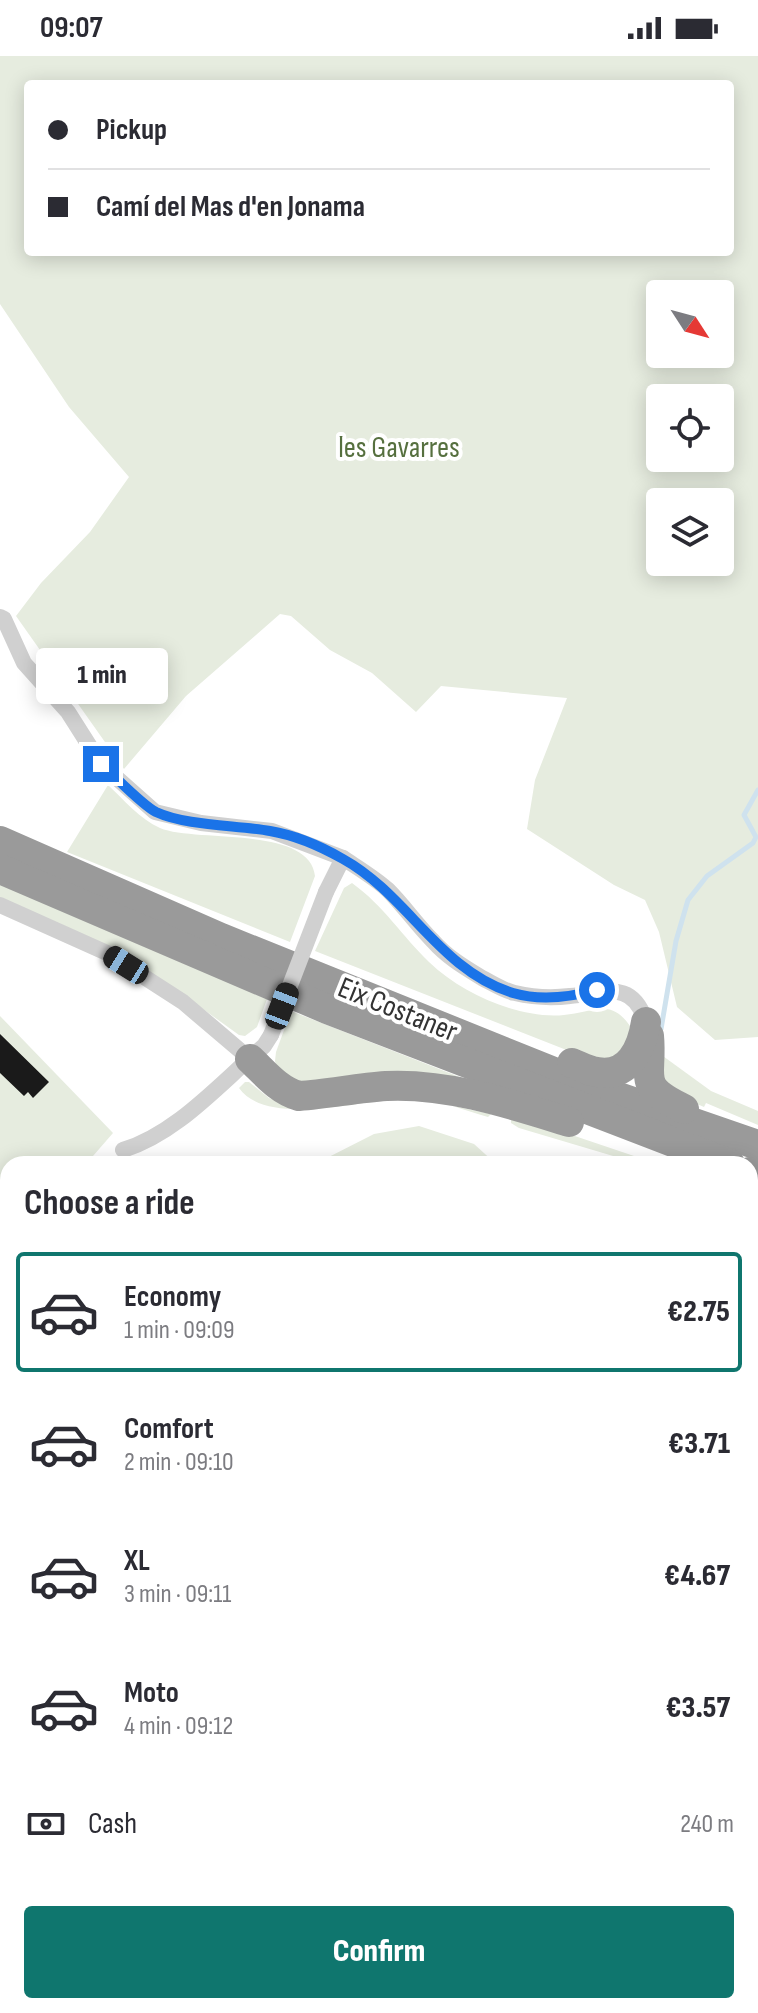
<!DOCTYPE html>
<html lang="en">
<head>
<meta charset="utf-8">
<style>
  :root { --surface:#fff; --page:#f2f2f3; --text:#2b2b33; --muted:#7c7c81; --line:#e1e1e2; --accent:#0f766e }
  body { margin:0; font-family:"Sofia Sans Condensed",sans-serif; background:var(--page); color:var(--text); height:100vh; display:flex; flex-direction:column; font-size:30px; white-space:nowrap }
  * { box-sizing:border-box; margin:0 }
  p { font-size:26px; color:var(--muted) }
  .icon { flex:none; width:44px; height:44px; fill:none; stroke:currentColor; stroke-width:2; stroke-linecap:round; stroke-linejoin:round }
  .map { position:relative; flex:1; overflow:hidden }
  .panel { position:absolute; left:0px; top:1100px; width:758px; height:858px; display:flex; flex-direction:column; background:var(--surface); border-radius:24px 24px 0 0; box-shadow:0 4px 20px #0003 }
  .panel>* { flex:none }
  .banner { position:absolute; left:24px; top:24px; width:710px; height:176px; border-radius:8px; box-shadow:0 4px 20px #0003; display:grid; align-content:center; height:176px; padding:0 24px; background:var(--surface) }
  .needle { width:52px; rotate:126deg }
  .controls { position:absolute; left:646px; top:224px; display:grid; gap:16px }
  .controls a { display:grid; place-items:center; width:88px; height:88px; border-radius:8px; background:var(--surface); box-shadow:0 4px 20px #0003; font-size:40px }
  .end { position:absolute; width:36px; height:36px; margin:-18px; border:10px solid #1a73e8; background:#fff; box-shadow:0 0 0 4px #fff }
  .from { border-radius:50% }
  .bubble { position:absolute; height:56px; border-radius:8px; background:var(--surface); box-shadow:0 4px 20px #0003; font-size:26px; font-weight:800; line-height:56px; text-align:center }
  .car { position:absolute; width:24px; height:48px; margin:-24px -12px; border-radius:10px; box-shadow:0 0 6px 2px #0007; background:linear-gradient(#222 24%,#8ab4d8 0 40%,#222 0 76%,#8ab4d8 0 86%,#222 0) }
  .banner b { display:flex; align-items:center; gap:28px; height:76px; font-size:30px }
  .banner b+b { border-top:2px solid var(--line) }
  .banner i { width:20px; height:20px; background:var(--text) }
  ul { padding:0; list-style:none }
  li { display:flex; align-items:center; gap:24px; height:120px; margin:0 16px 12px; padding:0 8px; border:4px solid transparent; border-radius:8px }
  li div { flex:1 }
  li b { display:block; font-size:30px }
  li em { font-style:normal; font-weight:800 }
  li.selected { border-color:var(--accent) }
  li>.icon { width:72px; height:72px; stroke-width:1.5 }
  h2 { padding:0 24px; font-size:36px; line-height:96px }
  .pay { display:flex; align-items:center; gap:20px; height:88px; padding:0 24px; font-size:30px }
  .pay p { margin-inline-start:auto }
  .action { display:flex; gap:16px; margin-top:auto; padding:16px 24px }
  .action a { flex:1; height:92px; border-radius:8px; background:var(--accent); color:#fff; font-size:32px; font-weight:800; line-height:92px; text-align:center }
  .status { display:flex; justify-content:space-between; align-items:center; height:56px; padding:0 40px; background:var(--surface); direction:ltr }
  .status svg { height:22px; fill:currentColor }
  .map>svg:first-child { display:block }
  .green { fill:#e6ecdf; fill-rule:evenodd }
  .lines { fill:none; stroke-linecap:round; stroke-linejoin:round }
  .stream { stroke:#cfe2ee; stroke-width:5 }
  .building { fill:#1a1a1a }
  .street { stroke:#d0d0d0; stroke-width:16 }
  .highway { stroke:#9a9a9a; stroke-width:30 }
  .street-bridge { stroke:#d0d0d0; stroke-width:16 }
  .route { stroke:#1a73e8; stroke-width:10 }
  .labels { text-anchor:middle; stroke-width:8; stroke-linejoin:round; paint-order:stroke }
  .park-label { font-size:30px; fill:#56703f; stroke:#fff }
  .street-label { font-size:30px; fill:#333; stroke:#fff }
</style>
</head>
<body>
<div class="status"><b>09:07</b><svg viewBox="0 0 49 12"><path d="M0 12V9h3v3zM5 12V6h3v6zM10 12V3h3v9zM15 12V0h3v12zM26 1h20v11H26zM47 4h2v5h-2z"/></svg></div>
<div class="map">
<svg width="758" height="1957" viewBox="0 0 758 1957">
  <rect width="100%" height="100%" fill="#fff"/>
  <g class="green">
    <path d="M0 0H758V981L715 984 677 951 659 876 645 844 614 829 527 773 535 724 567 642 441 630 416 656 372 617 330 594 291 560 280 558 186 640 124 713 16 560 41 527 90 476 129 421 69 351 0 248ZM28 28H730V196H28ZM660 238H720V298H660ZM720 342V402H660V342ZM660 446H720V506H660Z"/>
    <path d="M108 729C123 743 140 763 160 772 195 787 310 769 315 820L290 886 67 796Z"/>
    <path d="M352 827C384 850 402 880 429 906 451 927 480 943 509 952 526 957 546 961 564 959 592 957 610 941 630 970L626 997 597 1006 315 895 344 832Z"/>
    <path d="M0 828 267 943 257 971 245 980 239 979 185 940 0 843Z"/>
    <path d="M291 955 475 1027 307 1029 278 1017 275 1005 276 996Z"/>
    <path d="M0 960 113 1077 86 1108H8V1198L0 1207Z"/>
    <path d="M656 995 711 1035 758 1055V1069L706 1047 704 1051 665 1034Z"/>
    <path d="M245 1026H249L269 1042 290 1050 401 1039 491 1058 488 1061C466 1055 440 1044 417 1042 372 1040 269 1074 239 1032Z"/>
    <path d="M511 1063 563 1076 634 1100 640 1108 519 1072 511 1067Z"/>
    <path d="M419 1070 474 1088 496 1108H315L374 1078Z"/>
    <path d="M750 1331 758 1339V1438L750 1432Z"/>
    <path d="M0 1354 8 1362V1912L0 1909Z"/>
    <path d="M0 1930 8 1933V1950H44L60 1957H0Z"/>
    <path d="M91 1950H336L345 1957H107Z"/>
  </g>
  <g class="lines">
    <g class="stream">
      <path d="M661 973 676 885 688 844 707 820 753 787 756 781 744 759 758 734"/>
      <path d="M750 1258 758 1270"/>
    </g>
  </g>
  <path class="building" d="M0 978 49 1026 33 1042 28 1036 24 1040 0 1017Z"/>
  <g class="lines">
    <g class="street">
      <path d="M0 561 4 563 24 607 68 656 101 708 155 756 201 767 272 775 343 802"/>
      <path d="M326 836 343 802C358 812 375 822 388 834 404 850 417 869 433 885 447 901 464 911 482 922 492 927 504 935 515 937 532 941 553 942 570 940 604 938 632 922 646 966"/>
      <path d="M0 849 107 897 183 946 250 1003"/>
      <path d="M123 1094C178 1077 221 1026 264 990L271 979"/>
    </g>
    <g class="highway">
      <path d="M0 785 221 882 601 1035 758 1089"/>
      <path d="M0 813 327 953 730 1108"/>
      <path d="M649 980C653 1023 635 1030 684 1053"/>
      <path d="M250 1003C265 1017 278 1034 299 1040 328 1038 357 1032 386 1030 448 1027 511 1048 569 1066"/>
      <path d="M572 1007C580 1010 589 1015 597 1016 629 1022 642 992 646 966"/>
      <path d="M750 1116 758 1119"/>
    </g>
    <path class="street-bridge" d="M271 979 326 836"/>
  </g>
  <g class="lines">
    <path class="route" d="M101 708C115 720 142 749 156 756 186 770 237 769 270 775 294 779 322 791 343 803 408 839 439 914 513 937 540 945 571 941 597 934"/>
  </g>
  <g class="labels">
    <g class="park-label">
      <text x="399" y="401">les Gavarres</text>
    </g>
    <g class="street-label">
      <text transform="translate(398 953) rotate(22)" y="10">Eix Costaner</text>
    </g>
  </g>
</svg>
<div class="controls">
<a><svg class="needle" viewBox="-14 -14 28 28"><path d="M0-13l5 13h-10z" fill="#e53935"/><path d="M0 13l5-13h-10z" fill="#7c7c81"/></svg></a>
<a><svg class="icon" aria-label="locate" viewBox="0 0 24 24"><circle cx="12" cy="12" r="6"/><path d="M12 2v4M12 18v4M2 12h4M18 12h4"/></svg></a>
<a><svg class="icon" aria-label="layers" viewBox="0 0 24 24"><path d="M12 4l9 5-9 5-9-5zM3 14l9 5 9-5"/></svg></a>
</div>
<i class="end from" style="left:597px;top:934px"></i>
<i class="end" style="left:101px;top:708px"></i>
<div class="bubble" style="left:36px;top:592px;width:132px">1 min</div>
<i class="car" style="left:126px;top:909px;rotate:302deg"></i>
<i class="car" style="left:282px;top:950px;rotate:21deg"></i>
<div class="banner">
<b><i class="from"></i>Pickup</b>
<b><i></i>Camí del Mas d'en Jonama</b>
</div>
<section class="panel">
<h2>Choose a ride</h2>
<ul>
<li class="selected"><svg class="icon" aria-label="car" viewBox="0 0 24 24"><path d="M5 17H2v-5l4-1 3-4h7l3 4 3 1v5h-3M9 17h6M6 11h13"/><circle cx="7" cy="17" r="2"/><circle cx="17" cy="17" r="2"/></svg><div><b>Economy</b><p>1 min · 09:09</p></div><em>€2.75</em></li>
<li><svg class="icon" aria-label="car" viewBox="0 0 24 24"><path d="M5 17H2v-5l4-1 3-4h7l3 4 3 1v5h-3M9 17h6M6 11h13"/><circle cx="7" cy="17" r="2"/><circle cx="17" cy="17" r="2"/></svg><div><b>Comfort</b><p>2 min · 09:10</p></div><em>€3.71</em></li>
<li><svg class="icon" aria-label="car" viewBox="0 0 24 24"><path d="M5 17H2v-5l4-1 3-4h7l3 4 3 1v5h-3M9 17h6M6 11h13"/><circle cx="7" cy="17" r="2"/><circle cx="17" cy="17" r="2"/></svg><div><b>XL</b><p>3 min · 09:11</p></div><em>€4.67</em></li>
<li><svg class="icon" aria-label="car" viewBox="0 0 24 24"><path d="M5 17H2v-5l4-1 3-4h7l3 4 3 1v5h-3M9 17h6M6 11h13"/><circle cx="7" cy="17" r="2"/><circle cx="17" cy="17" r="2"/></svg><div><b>Moto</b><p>4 min · 09:12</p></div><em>€3.57</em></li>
</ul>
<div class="pay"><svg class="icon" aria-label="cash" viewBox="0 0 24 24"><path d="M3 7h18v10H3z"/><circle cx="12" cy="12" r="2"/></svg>Cash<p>240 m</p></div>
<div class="action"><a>Confirm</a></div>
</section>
</div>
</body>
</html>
